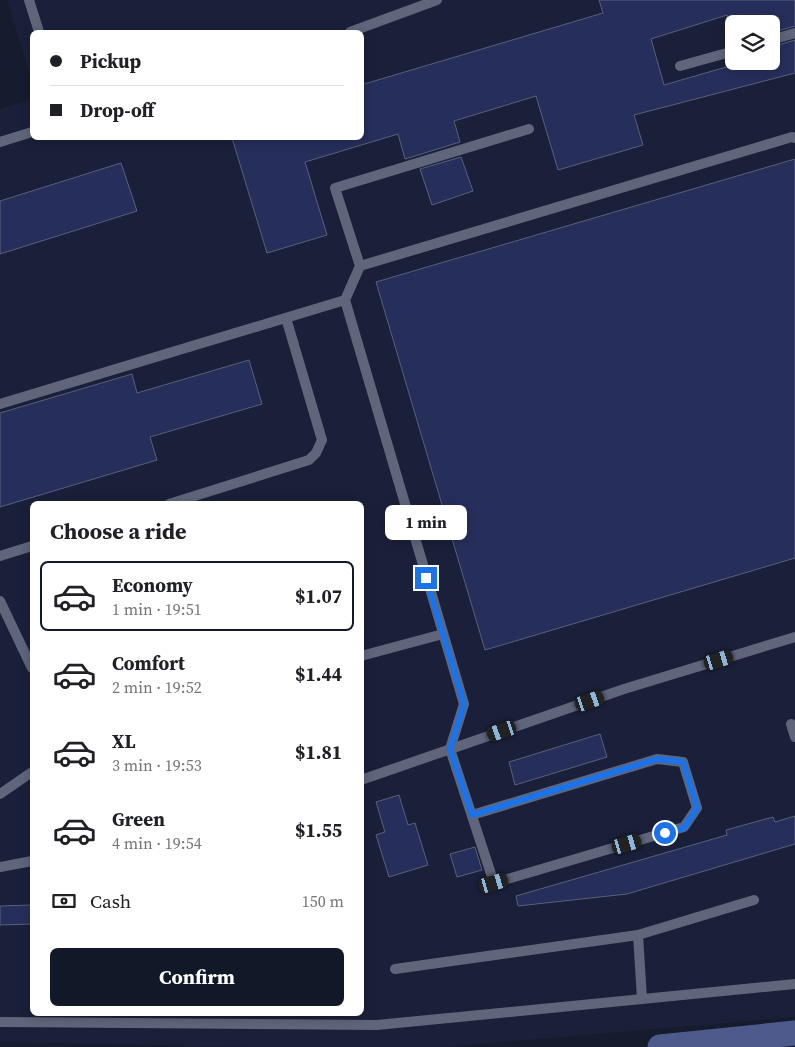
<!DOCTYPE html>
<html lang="en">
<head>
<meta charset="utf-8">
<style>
  :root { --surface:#fff; --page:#f6f6f6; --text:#202124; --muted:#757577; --line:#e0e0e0; --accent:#111827 }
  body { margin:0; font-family:"Source Serif 4",serif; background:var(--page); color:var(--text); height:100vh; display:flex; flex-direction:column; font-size:19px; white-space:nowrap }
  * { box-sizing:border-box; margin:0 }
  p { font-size:16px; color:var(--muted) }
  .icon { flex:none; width:28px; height:28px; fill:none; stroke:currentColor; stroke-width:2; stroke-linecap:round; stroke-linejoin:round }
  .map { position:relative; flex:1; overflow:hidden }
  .details { position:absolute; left:30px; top:501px; width:334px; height:515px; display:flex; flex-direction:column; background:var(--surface); border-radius:8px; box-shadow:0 2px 12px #0003 }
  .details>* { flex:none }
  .banner { position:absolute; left:30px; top:30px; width:334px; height:110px; border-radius:8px; box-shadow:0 2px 12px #0003; display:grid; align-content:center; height:110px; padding:0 20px; background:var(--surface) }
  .buttons { position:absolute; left:725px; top:15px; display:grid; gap:10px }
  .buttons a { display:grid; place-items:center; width:55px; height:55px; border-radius:8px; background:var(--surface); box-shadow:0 2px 12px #0003; font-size:25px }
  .end { position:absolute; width:22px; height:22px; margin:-11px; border:6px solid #1a73e8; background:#fff; box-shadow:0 0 0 2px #fff }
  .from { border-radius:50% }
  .bubble { position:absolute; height:35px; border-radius:8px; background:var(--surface); box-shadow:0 2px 12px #0003; font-size:16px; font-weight:700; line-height:35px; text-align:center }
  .car { position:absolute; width:15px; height:30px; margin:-15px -8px; border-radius:6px; box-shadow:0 0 4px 1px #0007; background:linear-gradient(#222 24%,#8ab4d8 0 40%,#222 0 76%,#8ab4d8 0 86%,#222 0) }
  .banner b { display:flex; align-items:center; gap:18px; height:48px; font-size:19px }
  .banner b+b { border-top:1px solid var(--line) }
  .banner i { width:12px; height:12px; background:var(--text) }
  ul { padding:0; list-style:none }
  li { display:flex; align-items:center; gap:15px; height:70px; margin:0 10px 8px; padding:0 10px; border:2px solid transparent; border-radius:8px }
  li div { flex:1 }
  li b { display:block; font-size:19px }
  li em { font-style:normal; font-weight:700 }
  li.on { border-color:var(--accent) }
  li>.icon { width:45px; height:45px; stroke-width:1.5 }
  h2 { padding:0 20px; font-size:22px; line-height:60px }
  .pay { display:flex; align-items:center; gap:12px; height:55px; padding:0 20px; font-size:19px }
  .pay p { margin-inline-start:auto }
  .cta { display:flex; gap:10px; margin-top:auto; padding:10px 20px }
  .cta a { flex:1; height:58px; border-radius:8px; background:var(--accent); color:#fff; font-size:20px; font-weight:700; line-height:58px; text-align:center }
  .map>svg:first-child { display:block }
  .built { fill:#1b203a; fill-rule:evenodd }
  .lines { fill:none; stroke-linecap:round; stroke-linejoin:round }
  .canal { stroke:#4e5a8b; stroke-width:25 }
  .building { fill:#262e5b; stroke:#5a6078 }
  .service { stroke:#5f657b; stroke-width:10 }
  .route { stroke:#1a73e8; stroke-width:6 }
</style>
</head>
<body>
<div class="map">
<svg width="795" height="1047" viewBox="0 0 795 1047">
  <rect width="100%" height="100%" fill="#161b2e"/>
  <path class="built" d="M7 0H795V1017L442 1047H252L0 1042V109L32 99V138H361V32H32V82ZM734 24H771V61H734ZM32 504H361V1014H32Z"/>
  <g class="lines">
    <path class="canal" d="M660 1047 795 1033"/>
  </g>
  <g class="building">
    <path d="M599 0H795V26L771 33V24H730L727 15 651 39 664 85 747 61H771V47L795 40V73L634 115 643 145 558 170 536 96 454 121 460 142 415 156 405 159 398 134 305 162 327 235 267 253 232 138H361V85L603 13Z"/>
    <path d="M461 157 473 191 432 205 420 169Z"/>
    <path d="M795 159V558L485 650 376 282Z"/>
    <path d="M121 163 137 211 0 254V201Z"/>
    <path d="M249 360 262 404 150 437 157 460 0 507V413L132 374 137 393Z"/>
    <path d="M600 734 607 757 515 785 509 762Z"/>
    <path d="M399 795 408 825 415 823 428 865 389 877 376 835 385 832 376 802Z"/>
    <path d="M795 816V844L627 894 518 906 516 896 727 835 726 830 773 817 775 822Z"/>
    <path d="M475 847 482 870 457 877 450 854Z"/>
    <path d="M32 905V924L0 925V906Z"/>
  </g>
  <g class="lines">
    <g class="service">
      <path d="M29 0 39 32"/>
      <path d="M350 32 437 0"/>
      <path d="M771 40 795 33"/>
      <path d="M680 66 734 51"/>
      <path d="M0 142 32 132"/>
      <path d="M360 266 792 137 795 138"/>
      <path d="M345 300 464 704 450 749 494 883 684 827 697 808 683 762 657 759 472 815"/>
      <path d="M0 404 345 300 360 266 335 188 529 129"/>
      <path d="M169 504 309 460 316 453 322 440 286 318"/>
      <path d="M0 556 32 546"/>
      <path d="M0 601 32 668"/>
      <path d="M361 656 443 634"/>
      <path d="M791 724 795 737"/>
      <path d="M361 780 624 689 795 637"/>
      <path d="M0 794 32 772"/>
      <path d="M0 867 32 861"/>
      <path d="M638 935 642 999"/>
      <path d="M395 969 638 935 754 900"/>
      <path d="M0 1022 377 1025 795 984"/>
    </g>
  </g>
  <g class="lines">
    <path class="route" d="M426 578 464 704 450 749 472 815 657 759 683 762 697 808 684 828 665 833"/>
  </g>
</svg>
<div class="buttons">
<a><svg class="icon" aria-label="layers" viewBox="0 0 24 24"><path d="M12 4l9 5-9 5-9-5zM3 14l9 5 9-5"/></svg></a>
</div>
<i class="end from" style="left:665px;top:833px"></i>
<i class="end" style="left:426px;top:578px"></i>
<div class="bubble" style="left:385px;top:505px;width:82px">1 min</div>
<i class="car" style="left:719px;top:660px;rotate:73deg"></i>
<i class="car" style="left:590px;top:701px;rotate:71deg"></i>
<i class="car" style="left:502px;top:731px;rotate:251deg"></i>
<i class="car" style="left:627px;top:844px;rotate:74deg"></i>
<i class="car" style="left:494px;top:883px;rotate:74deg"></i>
<div class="banner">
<b><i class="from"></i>Pickup</b>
<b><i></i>Drop-off</b>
</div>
<section class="details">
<h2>Choose a ride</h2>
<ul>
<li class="on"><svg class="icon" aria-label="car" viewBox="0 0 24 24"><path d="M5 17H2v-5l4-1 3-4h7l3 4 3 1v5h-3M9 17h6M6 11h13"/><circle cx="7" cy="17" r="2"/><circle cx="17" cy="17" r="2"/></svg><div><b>Economy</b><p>1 min · 19:51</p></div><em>$1.07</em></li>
<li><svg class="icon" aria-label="car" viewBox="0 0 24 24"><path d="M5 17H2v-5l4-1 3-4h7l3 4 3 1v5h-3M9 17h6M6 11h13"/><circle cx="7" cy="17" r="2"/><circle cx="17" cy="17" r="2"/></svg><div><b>Comfort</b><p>2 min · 19:52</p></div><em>$1.44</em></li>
<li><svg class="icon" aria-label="car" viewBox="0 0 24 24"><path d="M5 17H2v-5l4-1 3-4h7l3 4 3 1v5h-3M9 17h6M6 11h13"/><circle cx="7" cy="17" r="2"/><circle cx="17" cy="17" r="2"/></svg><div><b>XL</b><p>3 min · 19:53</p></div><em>$1.81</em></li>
<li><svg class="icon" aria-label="car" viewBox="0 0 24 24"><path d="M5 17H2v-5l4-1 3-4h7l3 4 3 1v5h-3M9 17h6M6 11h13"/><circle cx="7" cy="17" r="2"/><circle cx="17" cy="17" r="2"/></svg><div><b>Green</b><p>4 min · 19:54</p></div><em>$1.55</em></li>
</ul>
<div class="pay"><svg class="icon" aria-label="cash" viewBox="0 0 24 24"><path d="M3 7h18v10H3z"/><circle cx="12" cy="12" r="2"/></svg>Cash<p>150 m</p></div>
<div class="cta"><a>Confirm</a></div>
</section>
</div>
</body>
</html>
